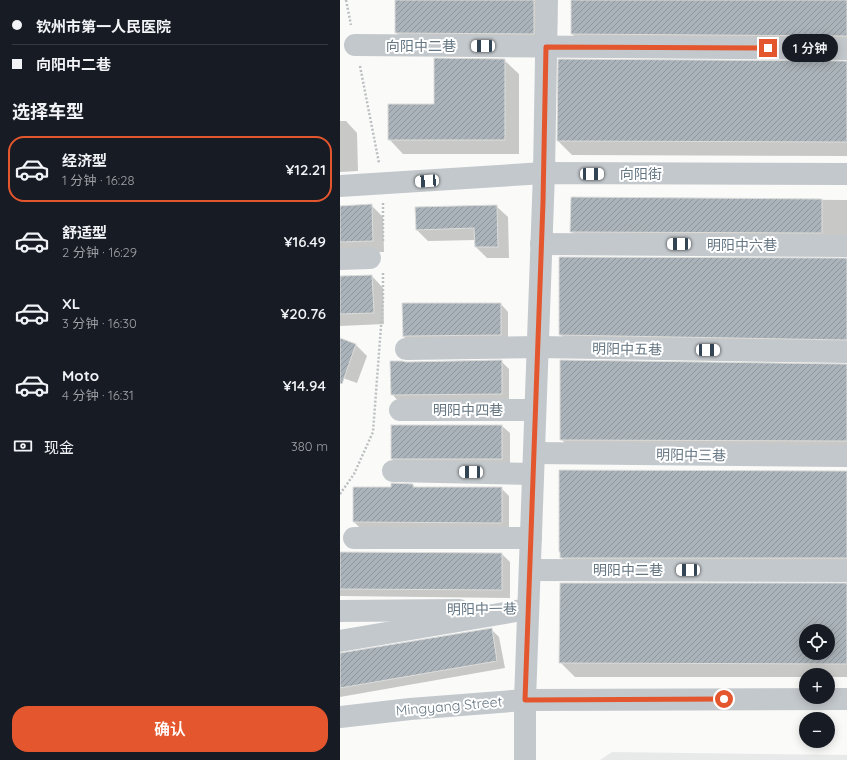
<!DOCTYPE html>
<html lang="zh">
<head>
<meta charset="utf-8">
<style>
  :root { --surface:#171b24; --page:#242831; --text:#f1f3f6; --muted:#9ea1a6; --line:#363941; --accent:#e4572e }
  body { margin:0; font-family:Quicksand,"Noto Sans SC",sans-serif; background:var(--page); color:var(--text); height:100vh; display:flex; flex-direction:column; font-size:15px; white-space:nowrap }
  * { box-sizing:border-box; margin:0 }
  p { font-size:13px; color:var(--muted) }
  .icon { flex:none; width:22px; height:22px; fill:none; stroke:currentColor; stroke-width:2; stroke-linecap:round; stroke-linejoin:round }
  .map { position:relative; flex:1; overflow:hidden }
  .panel { display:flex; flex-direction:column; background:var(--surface); width:340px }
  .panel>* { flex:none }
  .guide { display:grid; align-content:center; height:88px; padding:0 12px; background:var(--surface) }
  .controls { position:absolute; left:459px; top:624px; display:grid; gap:8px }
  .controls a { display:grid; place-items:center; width:36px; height:36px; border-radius:50%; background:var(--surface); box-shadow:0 2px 10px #0003; font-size:20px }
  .end { position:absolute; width:18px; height:18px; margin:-9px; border:5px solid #e4572e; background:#fff; box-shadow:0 0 0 2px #fff }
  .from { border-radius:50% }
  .bubble { position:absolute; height:28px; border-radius:14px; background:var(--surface); box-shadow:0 2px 10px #0003; font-size:13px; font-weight:600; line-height:28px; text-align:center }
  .car { position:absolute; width:12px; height:24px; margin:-12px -6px; border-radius:5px; box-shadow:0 0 3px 1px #0007; background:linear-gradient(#fff 24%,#345 0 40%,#fff 0 76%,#345 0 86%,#fff 0) }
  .guide b { display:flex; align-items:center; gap:14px; height:38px; font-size:15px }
  .guide b+b { border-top:1px solid var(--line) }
  .guide i { width:10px; height:10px; background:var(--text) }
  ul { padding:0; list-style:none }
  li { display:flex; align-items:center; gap:12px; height:66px; margin:0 8px 6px; padding:0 4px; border:2px solid transparent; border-radius:16px }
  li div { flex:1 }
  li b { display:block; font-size:15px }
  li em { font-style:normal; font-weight:600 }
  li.on { border-color:var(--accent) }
  li>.icon { width:36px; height:36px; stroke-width:1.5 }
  h2 { padding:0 12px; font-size:18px; line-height:48px }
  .pay { display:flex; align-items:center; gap:10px; height:44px; padding:0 12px; font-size:15px }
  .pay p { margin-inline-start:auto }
  .button { display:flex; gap:8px; margin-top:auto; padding:8px 12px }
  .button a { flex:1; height:46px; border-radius:16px; background:var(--accent); color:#fff; font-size:16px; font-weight:600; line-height:46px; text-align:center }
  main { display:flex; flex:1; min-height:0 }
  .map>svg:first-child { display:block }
  .built { fill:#e8e9e9 }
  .shadow { fill:#0003; fill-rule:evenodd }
  .building { fill:url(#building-hatch); stroke:#dcdcda; fill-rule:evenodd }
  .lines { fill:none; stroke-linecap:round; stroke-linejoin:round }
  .path { stroke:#bbbfc2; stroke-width:2.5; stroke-dasharray:2 2; stroke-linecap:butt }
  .minor { stroke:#c3c8cc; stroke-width:22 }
  .route { stroke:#e4572e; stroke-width:5 }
  .labels { text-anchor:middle; stroke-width:4; stroke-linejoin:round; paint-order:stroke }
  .street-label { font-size:14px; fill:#657683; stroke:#fff }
</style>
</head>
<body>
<main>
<section class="panel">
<div class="guide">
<b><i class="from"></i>钦州市第一人民医院</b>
<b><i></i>向阳中二巷</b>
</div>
<h2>选择车型</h2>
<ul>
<li class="on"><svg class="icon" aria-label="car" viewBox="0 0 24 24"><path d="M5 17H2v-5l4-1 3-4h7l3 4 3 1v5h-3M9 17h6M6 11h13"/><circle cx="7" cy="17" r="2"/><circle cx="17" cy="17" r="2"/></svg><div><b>经济型</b><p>1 分钟 · 16:28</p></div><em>¥12.21</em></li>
<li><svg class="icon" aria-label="car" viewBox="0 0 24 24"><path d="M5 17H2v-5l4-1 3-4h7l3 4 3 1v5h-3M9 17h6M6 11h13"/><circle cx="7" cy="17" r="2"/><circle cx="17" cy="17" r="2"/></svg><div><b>舒适型</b><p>2 分钟 · 16:29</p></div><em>¥16.49</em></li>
<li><svg class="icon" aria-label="car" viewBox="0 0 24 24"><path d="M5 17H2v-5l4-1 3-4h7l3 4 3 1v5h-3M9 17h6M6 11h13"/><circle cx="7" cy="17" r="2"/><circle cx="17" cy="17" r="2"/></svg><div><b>XL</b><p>3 分钟 · 16:30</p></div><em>¥20.76</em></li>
<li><svg class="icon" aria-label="car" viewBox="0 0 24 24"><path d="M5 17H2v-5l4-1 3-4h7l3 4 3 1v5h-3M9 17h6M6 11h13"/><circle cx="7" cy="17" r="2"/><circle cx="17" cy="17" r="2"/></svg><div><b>Moto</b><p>4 分钟 · 16:31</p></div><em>¥14.94</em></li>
</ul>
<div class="pay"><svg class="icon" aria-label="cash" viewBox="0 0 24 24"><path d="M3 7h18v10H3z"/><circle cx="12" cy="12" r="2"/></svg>现金<p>380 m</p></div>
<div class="button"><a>确认</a></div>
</section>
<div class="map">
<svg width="507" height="760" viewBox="0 0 507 760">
  <defs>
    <pattern id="building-hatch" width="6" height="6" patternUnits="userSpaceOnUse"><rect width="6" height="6" fill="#aab3b9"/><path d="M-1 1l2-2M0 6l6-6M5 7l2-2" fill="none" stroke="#8e969c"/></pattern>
  </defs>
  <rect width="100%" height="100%" fill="#fafaf8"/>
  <path class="built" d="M272 752 507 755V760H260Z"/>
  <g class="shadow">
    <path d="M56 0H206L208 48 70 47 56 32Z"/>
    <path d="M232 0H507V50L246 48 232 34Z"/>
    <path d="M164 60 179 74V154H63L49 139Z"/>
    <path d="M507 62V156L232 155 218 141Z"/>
    <path d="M0 121H6L17 133 18 171 0 172Z"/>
    <path d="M232 198 507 200V247L246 246 231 231Z"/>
    <path d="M31 205 43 217 44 252 0 253V207Z"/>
    <path d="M156 206 168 217 169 258H147L136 247V240L88 241 77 230Z"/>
    <path d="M507 259V353L234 349 220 334Z"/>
    <path d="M32 276 43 288 44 324 0 326V277Z"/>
    <path d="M63 304H161L168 312V342L71 345 64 337Z"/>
    <path d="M0 339 16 345 27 356 17 383 0 377Z"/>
    <path d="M161 361 169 369V402H59L52 394Z"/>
    <path d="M507 365V454L235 453 221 439Z"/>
    <path d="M162 426 170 433V466H60L52 459Z"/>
    <path d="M507 472V572H236L221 557Z"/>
    <path d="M73 485 76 488H161L169 496V530H22L14 522V488H52Z"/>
    <path d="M0 553 162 554 170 562V598L0 596Z"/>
    <path d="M507 584V677H488V675H466V677H235L220 662ZM466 631H488V653H466Z"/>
    <path d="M151 629 159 637 165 668 0 697V654Z"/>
  </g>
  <g class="building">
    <path d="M55 0H194V34L55 33Z"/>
    <path d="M231 0H507V36L231 34Z"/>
    <path d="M94 58 165 59V140H48V104H94Z"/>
    <path d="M218 59 507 61V142L217 141Z"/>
    <path d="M231 197 482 199V233L230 232Z"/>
    <path d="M32 204 33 241 0 242V206Z"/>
    <path d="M157 205 158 247H135L134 228 76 230 75 207Z"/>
    <path d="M219 257 507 258V340L219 335Z"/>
    <path d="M32 275 34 313 0 314V276Z"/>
    <path d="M62 303H161V335L66 336 63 337Z"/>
    <path d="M0 338 16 344 2 384 0 383Z"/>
    <path d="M161 360H162V394L51 395 50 361H62L66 362Z"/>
    <path d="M220 360 507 364V441L220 440Z"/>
    <rect x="51" y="425" width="111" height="34"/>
    <path d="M219 470 507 471V558H220V552H219Z"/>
    <path d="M51 483 73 484V487H162V523L13 522V487H51Z"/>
    <path d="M0 552 162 553V590L0 589Z"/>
    <path d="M220 583H507V664L219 663ZM466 631H488V653H466Z"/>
    <path d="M152 628 157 661 0 688V653Z"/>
  </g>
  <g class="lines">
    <g class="path">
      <path d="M6 0 11 25"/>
      <path d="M20 66 39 163"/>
      <path d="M43 203V242"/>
      <path d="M0 494 14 474 33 432 43 300V273"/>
    </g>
    <g class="minor">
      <path d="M15 45 507 49"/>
      <path d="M0 186 204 173 507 174"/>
      <path d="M201 244 507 246"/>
      <path d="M0 259 30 258"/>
      <path d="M66 349 198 347 507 352"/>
      <path d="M60 410H195"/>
      <path d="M194 453 507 456"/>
      <path d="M53 471 193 474"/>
      <path d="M14 538H191"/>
      <path d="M190 570 507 571"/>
      <path d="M0 611 119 610"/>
      <path d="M0 641 188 609"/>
      <path d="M0 717 70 709 185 700 507 699"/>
      <path d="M185 760V700L204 173 207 0"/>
    </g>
  </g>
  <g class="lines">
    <path class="route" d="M384 699 185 700 203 202 206 47 428 48"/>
  </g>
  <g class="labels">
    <g class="street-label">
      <text x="81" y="51">向阳中二巷</text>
      <text x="301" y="179">向阳街</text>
      <text x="402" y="250">明阳中六巷</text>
      <text transform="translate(287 349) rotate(1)" y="5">明阳中五巷</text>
      <text x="128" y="415">明阳中四巷</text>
      <text transform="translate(351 455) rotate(1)" y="5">明阳中三巷</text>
      <text x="288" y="575">明阳中二巷</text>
      <text transform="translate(142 609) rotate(-1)" y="5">明阳中一巷</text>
      <text transform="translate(109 706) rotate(-5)" y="5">Mingyang Street</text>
    </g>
  </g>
</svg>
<div class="controls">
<a><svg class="icon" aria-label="locate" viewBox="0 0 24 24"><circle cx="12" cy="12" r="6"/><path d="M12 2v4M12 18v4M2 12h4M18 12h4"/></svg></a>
<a>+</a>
<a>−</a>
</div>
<i class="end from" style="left:384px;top:699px"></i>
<i class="end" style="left:428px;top:48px"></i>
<div class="bubble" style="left:442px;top:34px;width:56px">1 分钟</div>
<i class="car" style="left:143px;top:46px;rotate:270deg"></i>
<i class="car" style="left:252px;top:174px;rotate:90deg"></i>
<i class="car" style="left:87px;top:181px;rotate:266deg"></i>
<i class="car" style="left:339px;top:244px;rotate:270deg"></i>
<i class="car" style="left:368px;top:350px;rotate:91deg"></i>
<i class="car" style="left:131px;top:472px;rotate:271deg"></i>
<i class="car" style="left:348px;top:570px;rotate:270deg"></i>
</div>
</main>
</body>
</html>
